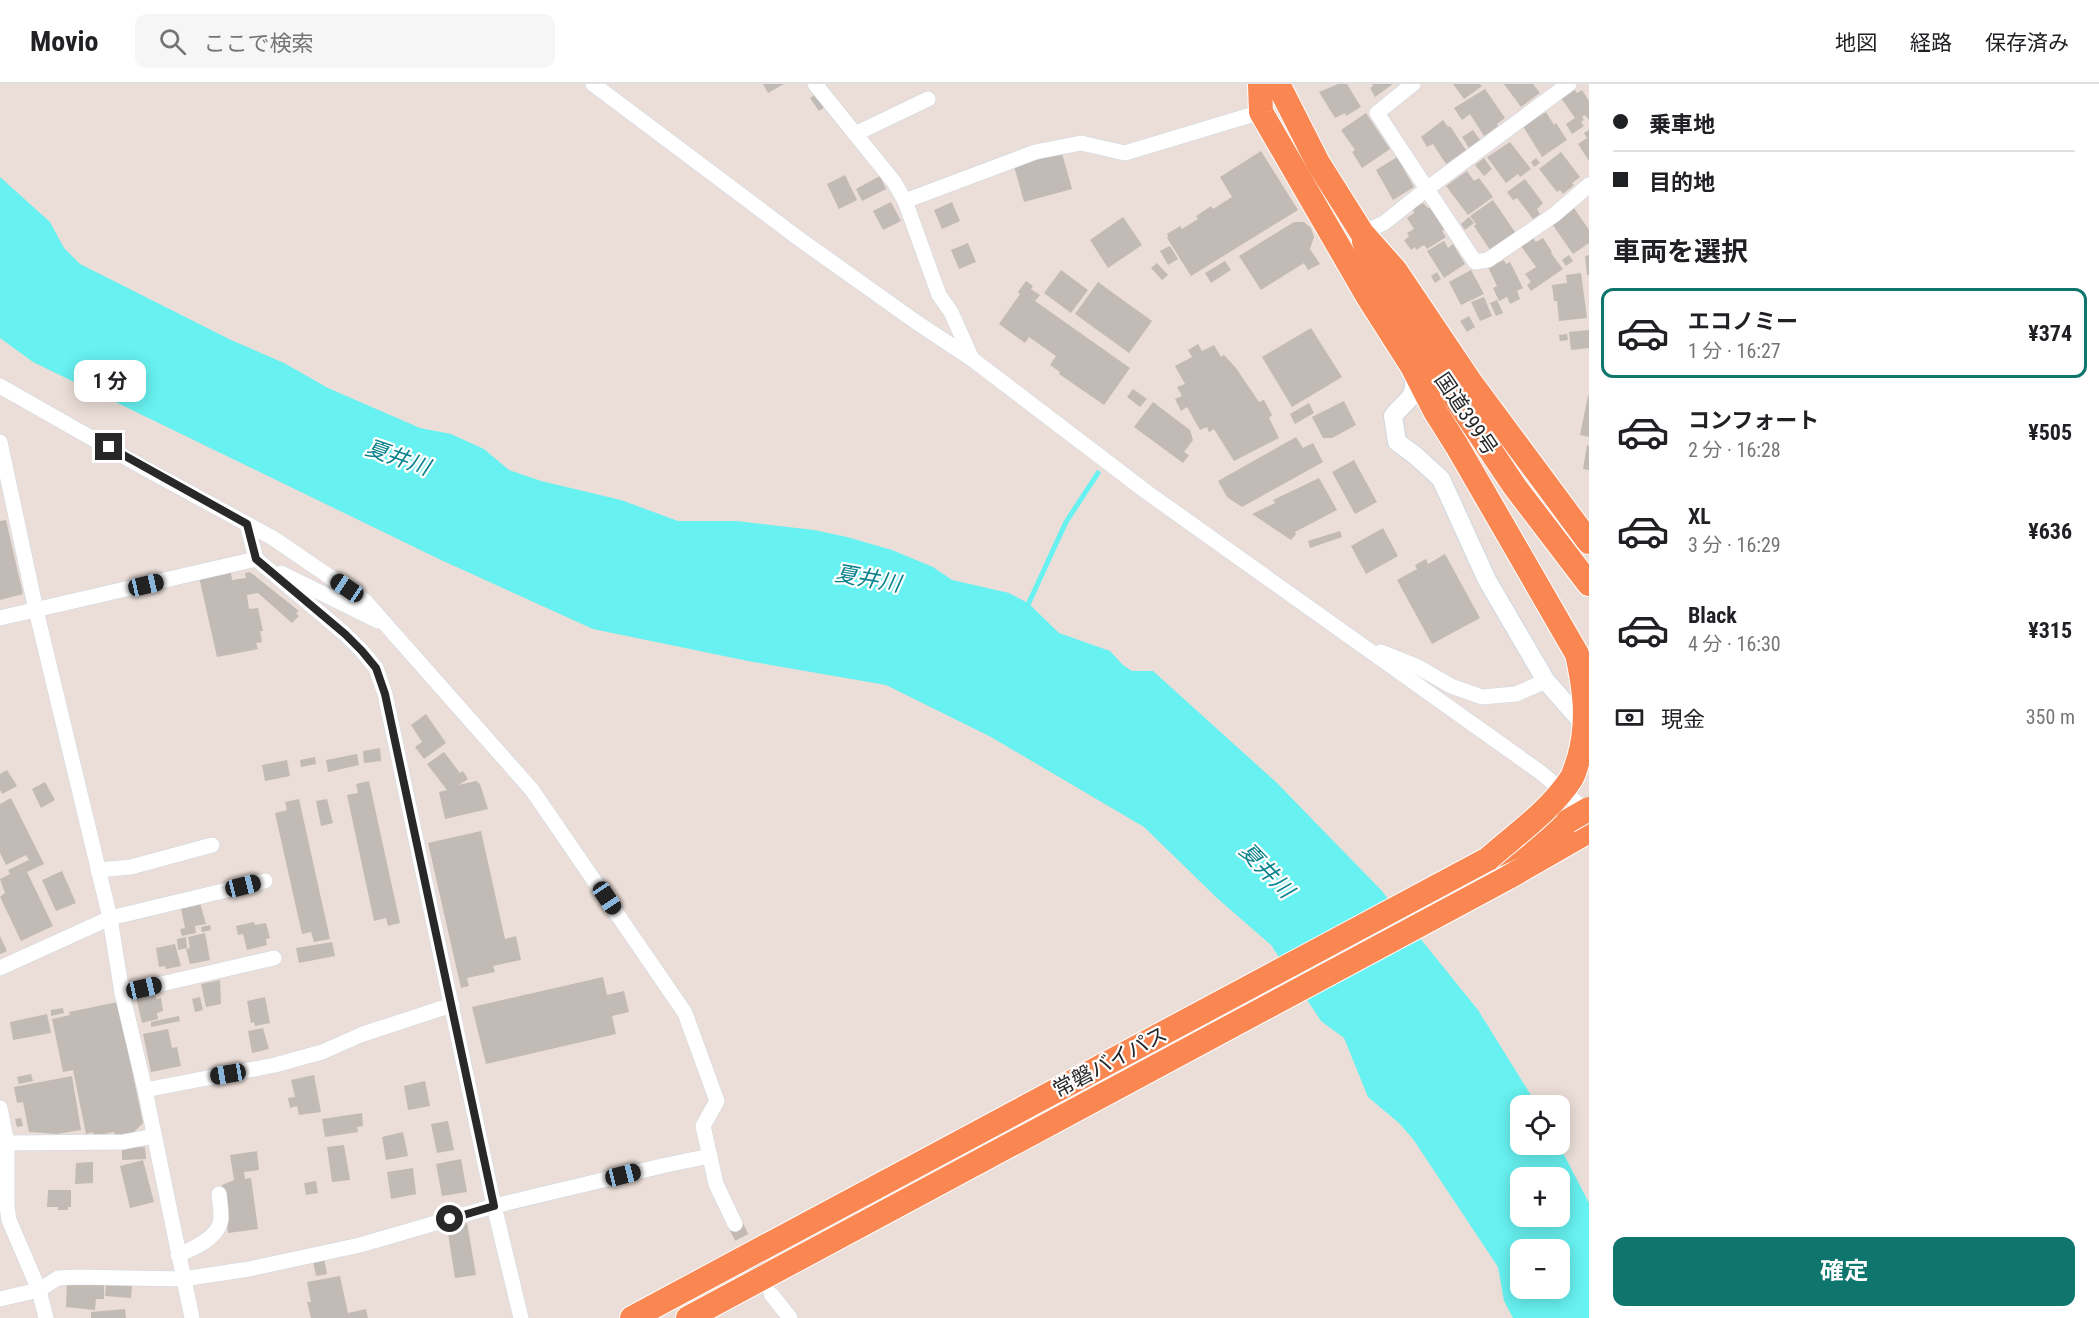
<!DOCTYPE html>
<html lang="ja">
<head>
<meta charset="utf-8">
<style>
  :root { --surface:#fff; --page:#f6f6f6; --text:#202124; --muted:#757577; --line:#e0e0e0; --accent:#0f766e }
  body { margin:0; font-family:"Roboto Condensed","Noto Sans JP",sans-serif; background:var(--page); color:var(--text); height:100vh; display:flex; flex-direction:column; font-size:22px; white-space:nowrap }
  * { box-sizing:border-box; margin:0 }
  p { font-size:20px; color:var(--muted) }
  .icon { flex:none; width:33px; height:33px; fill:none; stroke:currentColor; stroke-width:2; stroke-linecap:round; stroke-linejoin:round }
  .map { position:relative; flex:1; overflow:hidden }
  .sheet { display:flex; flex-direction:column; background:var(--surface); width:510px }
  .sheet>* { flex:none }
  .banner { display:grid; align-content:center; height:132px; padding:0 24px; background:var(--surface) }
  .fabs { position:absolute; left:1510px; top:1011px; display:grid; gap:12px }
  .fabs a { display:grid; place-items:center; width:60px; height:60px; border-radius:12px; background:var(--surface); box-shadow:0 3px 15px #0003; font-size:30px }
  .end { position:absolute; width:27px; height:27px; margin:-14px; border:8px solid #282828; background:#fff; box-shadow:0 0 0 3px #fff }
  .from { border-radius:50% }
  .bubble { position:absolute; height:42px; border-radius:12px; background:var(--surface); box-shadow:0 3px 15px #0003; font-size:20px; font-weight:700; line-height:42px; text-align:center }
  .car { position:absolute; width:18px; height:36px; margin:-18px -9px; border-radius:8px; box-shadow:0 0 4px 2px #0007; background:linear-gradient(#222 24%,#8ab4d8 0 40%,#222 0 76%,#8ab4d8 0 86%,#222 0) }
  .banner b { display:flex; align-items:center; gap:21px; height:57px; font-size:22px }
  .banner b+b { border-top:2px solid var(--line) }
  .banner i { width:15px; height:15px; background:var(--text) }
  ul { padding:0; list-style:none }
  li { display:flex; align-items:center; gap:18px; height:90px; margin:0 12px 9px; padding:0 12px; border:3px solid transparent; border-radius:12px }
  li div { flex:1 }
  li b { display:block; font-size:22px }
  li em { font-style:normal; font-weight:700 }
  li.active { border-color:var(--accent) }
  li>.icon { width:54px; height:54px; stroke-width:1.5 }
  h2 { padding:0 24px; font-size:27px; line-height:72px }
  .pay { display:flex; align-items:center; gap:15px; height:66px; padding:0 24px; font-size:22px }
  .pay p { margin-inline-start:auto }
  .cta { display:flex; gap:12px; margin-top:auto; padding:12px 24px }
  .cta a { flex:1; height:69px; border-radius:12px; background:var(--accent); color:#fff; font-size:24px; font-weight:700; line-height:69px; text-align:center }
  header { display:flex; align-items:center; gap:36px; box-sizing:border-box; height:84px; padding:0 30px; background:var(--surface); border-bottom:2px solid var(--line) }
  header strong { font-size:28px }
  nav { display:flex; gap:33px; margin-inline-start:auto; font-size:21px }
  .search { width:420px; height:54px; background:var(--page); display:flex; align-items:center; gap:15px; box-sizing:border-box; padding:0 21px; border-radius:12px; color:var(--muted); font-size:22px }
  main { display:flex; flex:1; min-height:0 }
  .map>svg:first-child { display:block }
  .water { fill:#67f1f0; fill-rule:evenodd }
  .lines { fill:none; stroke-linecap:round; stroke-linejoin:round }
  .stream { stroke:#67f1f0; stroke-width:5 }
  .building { fill:#c2bab4 }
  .minor-tunnel { stroke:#c4bab5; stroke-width:15; stroke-dasharray:15 8; stroke-linecap:butt }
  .minor-casing { stroke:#ced7e1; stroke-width:16 }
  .tertiary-casing { stroke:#ced7e1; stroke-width:20 }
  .trunk-casing { stroke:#fff; stroke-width:26 }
  .minor { stroke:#fff; stroke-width:15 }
  .tertiary { stroke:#fff; stroke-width:18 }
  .trunk { stroke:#fa8752; stroke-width:24 }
  .trunk-bridge-casing { stroke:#fff; stroke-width:26; stroke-linecap:butt }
  .trunk-bridge { stroke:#fa8752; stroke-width:24 }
  .route { stroke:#282828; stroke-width:8 }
  .labels { text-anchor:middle; stroke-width:4.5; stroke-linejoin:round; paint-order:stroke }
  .street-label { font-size:21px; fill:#282828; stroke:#fff }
  .water-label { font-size:22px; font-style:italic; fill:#0a828c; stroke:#fff }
</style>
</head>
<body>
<header>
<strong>Movio</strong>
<div class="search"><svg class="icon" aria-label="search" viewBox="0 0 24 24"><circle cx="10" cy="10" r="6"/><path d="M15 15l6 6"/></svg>ここで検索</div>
<nav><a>地図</a><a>経路</a><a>保存済み</a></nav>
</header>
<main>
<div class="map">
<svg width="1589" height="1234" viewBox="0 0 1589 1234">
  <rect width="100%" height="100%" fill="#ebded8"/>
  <path class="water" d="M0 93 50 138 64 164 80 180 231 256 284 279 328 304 420 344 451 350 484 365 509 386 541 397 621 416 678 437H737L814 446 847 453 892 466 933 483 952 496 1009 509 1028 519 1059 549 1110 567 1123 581 1132 587H1153L1277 699 1381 806 1478 926 1537 1021 1521 1022V1060L1559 1061 1589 1119V1234H1513L1504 1217 1498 1183 1413 1055 1399 1039 1368 1013 1344 954 1321 937 1271 861 1217 814 1144 743 991 653 886 601 748 577 593 545 441 476 33 278 0 254ZM1521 1094H1560V1132H1521ZM1521 1166H1560V1204H1521Z"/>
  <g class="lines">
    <path class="stream" d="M1026 525 1066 438 1098 389"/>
  </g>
  <g class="building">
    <path d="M763 0H784L768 9Z"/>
    <path d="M1338 0H1347L1361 23 1346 32 1345 29 1335 34 1319 8Z"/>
    <path d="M1372 0H1393L1375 13 1370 4 1373 2Z"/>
    <path d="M1453 0H1480L1482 2 1464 15Z"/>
    <path d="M1504 0H1533L1540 9 1521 23Z"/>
    <path d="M1485 5 1505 34 1497 40 1498 42 1484 52 1470 30 1462 36 1454 24Z"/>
    <path d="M1574 5 1577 9 1582 6 1589 17V36L1585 31 1582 33 1584 36 1581 38 1584 42 1572 50 1566 40 1575 34 1561 14Z"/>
    <path d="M817 9 826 22 819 27 810 14Z"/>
    <path d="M1546 28 1554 41 1556 39 1567 56 1542 73 1523 42Z"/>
    <path d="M1366 29 1390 65 1362 84 1352 68 1355 66 1341 46Z"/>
    <path d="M1443 36 1448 43 1450 42 1466 66 1446 80 1433 60 1427 63 1421 53Z"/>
    <path d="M1473 46 1480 56 1469 64 1462 53Z"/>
    <path d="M1589 46V77L1578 60 1587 54 1584 49Z"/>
    <path d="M1510 58 1531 85 1520 93 1518 90 1506 99 1487 73Z"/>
    <path d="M1261 67 1298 126 1191 192 1167 154 1168 153 1167 150 1180 142 1182 145 1198 135 1196 132 1211 122 1213 125 1232 113 1220 93Z"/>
    <path d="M1561 68 1580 93 1572 99 1574 101 1563 110 1560 106 1557 108 1539 85Z"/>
    <path d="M1062 69 1072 105 1024 118 1014 82Z"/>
    <path d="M1397 73 1414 103 1393 116 1376 86Z"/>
    <path d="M1484 74 1492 85 1484 92 1475 81Z"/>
    <path d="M1536 74 1540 79 1534 83 1531 78Z"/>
    <path d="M1467 87 1474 97 1479 94 1493 113 1468 131 1446 102Z"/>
    <path d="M845 91 857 116 839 125 827 100Z"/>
    <path d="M880 92 886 105 862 117 856 105Z"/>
    <path d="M1525 95 1543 119 1537 125 1540 130 1533 135 1517 114 1513 116 1507 108Z"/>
    <path d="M1493 116 1515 148 1490 166 1474 142 1476 140 1470 132Z"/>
    <path d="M891 118 901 137 883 146 873 127Z"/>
    <path d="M952 118 960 137 942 145 934 126Z"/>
    <path d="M1423 119 1428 124 1431 123 1445 145 1442 147 1446 153 1427 165 1424 161 1416 166 1415 163 1411 166 1404 156 1409 153 1407 149 1414 145 1407 134 1414 129 1413 125Z"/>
    <path d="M1574 124 1589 146V159L1573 170 1552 140Z"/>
    <path d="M1123 133 1142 161 1108 184 1090 156Z"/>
    <path d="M1469 133 1474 139 1465 146 1461 140Z"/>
    <path d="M1294 138H1304L1311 144 1314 153 1310 165 1320 180 1308 186 1304 179 1261 206 1239 172Z"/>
    <path d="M1533 154 1536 158 1543 154 1552 168 1551 169 1563 185 1531 207 1527 201 1531 198 1525 190 1536 183 1521 162Z"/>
    <path d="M1444 157 1448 164 1453 160 1465 180 1444 194 1427 167Z"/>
    <path d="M968 159 976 178 959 185 951 166Z"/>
    <path d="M1170 162 1178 175 1168 181 1160 167Z"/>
    <path d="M1569 171 1573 177 1566 182 1562 176Z"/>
    <path d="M1589 171V191H1587L1585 172Z"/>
    <path d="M1504 176 1506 180 1510 178 1523 204 1517 207 1520 215 1510 220 1507 213 1499 217 1493 204 1497 202 1488 183Z"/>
    <path d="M1225 177 1231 186 1211 199 1205 189Z"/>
    <path d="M1157 179 1168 191 1162 196 1151 184Z"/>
    <path d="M1061 186 1088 206 1071 229 1044 209Z"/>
    <path d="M1471 186 1484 210 1461 221 1449 198Z"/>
    <path d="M1437 188 1441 195 1435 199 1431 192Z"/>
    <path d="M1581 189 1587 234 1559 237 1557 217H1554L1552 201 1567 199 1566 191Z"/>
    <path d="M1026 197 1033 202 1031 205 1040 211 1035 217 1130 284 1104 321 1059 290 1060 288 1050 281 1056 272 1029 253 1025 259 999 240 1020 210 1018 208Z"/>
    <path d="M1098 198 1152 237 1129 269 1075 230Z"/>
    <path d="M1484 213 1492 232 1480 237 1471 218Z"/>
    <path d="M1497 216 1503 229 1496 232 1490 219Z"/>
    <path d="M1469 232 1475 243 1467 248 1460 237Z"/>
    <path d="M1311 244 1342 293 1292 323 1262 273Z"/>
    <path d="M1589 246V264L1571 266 1569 248Z"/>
    <path d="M1567 250 1568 256 1560 257 1559 251Z"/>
    <path d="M1198 260 1202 267 1214 261 1221 273 1224 271 1236 284 1259 318 1264 316 1272 331 1269 334 1279 354 1234 377 1214 345 1209 348 1207 343 1200 346 1187 323 1181 327 1175 315 1182 312 1177 303 1185 300 1175 282 1192 273 1188 266Z"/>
    <path d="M1133 305 1147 315 1140 323 1127 313Z"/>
    <path d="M1588 312H1589V353L1580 351Z"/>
    <path d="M1344 317 1356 341 1332 354H1323L1312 333Z"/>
    <path d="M1153 318 1190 346 1193 356 1184 368 1189 371 1183 379 1134 343Z"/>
    <path d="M1309 319 1314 329 1295 340 1290 330Z"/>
    <path d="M1296 353 1303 364 1313 359 1323 378 1242 423 1227 413 1218 397Z"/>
    <path d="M1587 361 1589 362V386L1583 385Z"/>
    <path d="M1354 376 1377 418 1355 430 1332 388Z"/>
    <path d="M1319 394 1337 426 1295 448 1296 450 1291 456 1252 430 1275 419 1273 416Z"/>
    <path d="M6 436 23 510 0 516V437Z"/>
    <path d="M1383 444 1398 472 1366 490 1351 462Z"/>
    <path d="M1340 447 1342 453 1310 464 1308 457Z"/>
    <path d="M1445 470 1480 534 1432 560 1397 496 1417 485 1415 481 1426 475 1428 480Z"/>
    <path d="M231 488 232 496 246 494 245 489 250 488 299 527 296 529 299 532 292 539 258 509 247 511 249 525 258 524 263 547H260L262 558 256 559 258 565 217 573 199 493Z"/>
    <path d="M426 630 446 659 424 675 415 663 422 658 411 641Z"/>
    <path d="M380 664 381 677 364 679 363 667Z"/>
    <path d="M444 668 460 689 463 687 468 695 459 701 476 697 480 700 488 725 445 735 439 708 447 706 427 680Z"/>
    <path d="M357 670 359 681 328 688 326 676Z"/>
    <path d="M315 673 316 680 301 683 300 676Z"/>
    <path d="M287 676 290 692 265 697 262 681Z"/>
    <path d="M7 686 17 702 2 710 0 706V690Z"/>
    <path d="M369 697 400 839 388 842 386 834 374 837 347 711 358 709 356 700Z"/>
    <path d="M45 698 55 716 41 724 32 705Z"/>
    <path d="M11 714 44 780 27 788 53 842 21 857 0 813 5 809 0 795 10 790 8 786 29 776 26 771 6 781 0 769V720Z"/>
    <path d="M299 715 330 855 314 858 311 848 302 850 275 729 287 726 285 718Z"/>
    <path d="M327 715 333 739 321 742 316 717Z"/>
    <path d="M481 747 505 855 516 852 521 876 493 882 495 888 467 894 469 902 461 904 428 759Z"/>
    <path d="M62 787 76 819 56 827 42 796Z"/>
    <path d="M200 819 206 840 195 842 196 849 182 852 180 845 185 844 181 824Z"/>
    <path d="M254 838 255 841 266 839 270 854 266 855 267 861 247 866 243 850 238 851 236 842Z"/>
    <path d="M210 841 211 846 202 848 201 843Z"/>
    <path d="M205 849 210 876 190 880 186 865 190 864 188 853Z"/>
    <path d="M0 852 7 867 0 870Z"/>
    <path d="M186 853 187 864 178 866 177 855Z"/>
    <path d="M332 858 335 872 299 879 296 864Z"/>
    <path d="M175 860 181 882 166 885 165 882 159 883 156 864Z"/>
    <path d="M603 893 607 911 624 907 629 928 612 932 616 950 486 980 472 923Z"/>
    <path d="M220 896 221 920 206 923 201 900Z"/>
    <path d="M155 909 156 915 161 914 163 927 157 929 158 935 142 939 136 913Z"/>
    <path d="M200 913 203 926 195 928 192 915Z"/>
    <path d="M265 913 270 939 255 942 254 938 251 939 247 917Z"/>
    <path d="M118 918 143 1039 133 1049 115 1052 114 1048 94 1052 93 1048 86 1050 73 986 63 988 52 935 70 931 69 928Z"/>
    <path d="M63 924 64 929 51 932V926Z"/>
    <path d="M47 930 51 949 13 956 10 938Z"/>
    <path d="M179 932 180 937 151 943V938Z"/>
    <path d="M263 944 269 965 252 969 248 947Z"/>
    <path d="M168 945 172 964 177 963 181 982 151 988 143 950Z"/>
    <path d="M31 990 33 997 19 1000 17 993Z"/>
    <path d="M314 991 321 1028 299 1031 297 1022 290 1024 288 1014 295 1013 291 996Z"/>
    <path d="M72 992 81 1046 57 1050 29 1048 23 1018 17 1019 14 1003Z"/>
    <path d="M425 997 430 1022 408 1026 404 1002Z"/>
    <path d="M362 1029 363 1042 357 1043 358 1048 325 1053 322 1035Z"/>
    <path d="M21 1034 23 1042 17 1043 15 1035Z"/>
    <path d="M448 1037 454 1066 437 1069 431 1040Z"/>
    <path d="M403 1048 408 1072 386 1076 382 1053Z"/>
    <path d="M344 1061 350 1096 332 1098 327 1063Z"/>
    <path d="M145 1063 146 1075 122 1076V1064Z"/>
    <path d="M257 1067 259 1086 244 1088 245 1095 251 1094 258 1145 228 1149 222 1101 234 1096 230 1071Z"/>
    <path d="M461 1075 467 1108 442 1112 436 1080Z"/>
    <path d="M143 1076 154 1118 130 1124 120 1082Z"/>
    <path d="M93 1078V1099L75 1100 76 1079Z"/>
    <path d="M413 1084 416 1110 391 1115 387 1088Z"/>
    <path d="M316 1097 318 1109 306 1111 304 1099Z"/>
    <path d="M48 1106H71V1123H68V1126H58V1123H47Z"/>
    <path d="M467 1139 476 1191 455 1194 447 1143Z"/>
    <path d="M324 1175 327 1190 316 1192 313 1177Z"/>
    <path d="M340 1192 348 1229 366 1225 368 1234H311L307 1218H311L307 1198Z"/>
    <path d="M67 1196 104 1200V1215H96L95 1226 66 1223Z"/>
    <path d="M106 1199 132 1201 131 1214 105 1212Z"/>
    <path d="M125 1225 126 1234H91V1228Z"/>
  </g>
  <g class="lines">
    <path class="minor-tunnel" d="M735 1140 766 1201"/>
    <defs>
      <g id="minor">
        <path d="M593 0 798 154 916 238 972 275 1148 409 1540 688 1589 729"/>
        <path d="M815 0 894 98 905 117 939 211 951 228 972 275"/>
        <path d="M1413 0 1377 29 1475 178 1488 176 1554 131 1589 101"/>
        <path d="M855 50 928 15"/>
        <path d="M905 117 1035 68 1081 59 1125 69 1261 28"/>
        <path d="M1362 149 1384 139 1428 104 1569 0"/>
        <path d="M0 302 146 385 273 454 365 517 532 706 685 929 717 1017 703 1042 716 1100 735 1140"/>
        <path d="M0 358 36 526 110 834 265 797"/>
        <path d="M247 440 256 475"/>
        <path d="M281 489 378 537"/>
        <path d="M0 534 256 475 345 550 362 567 376 584 385 610 494 1122 521 1234"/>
        <path d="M1381 568 1418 583 1451 602 1482 613 1516 610 1546 597"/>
        <path d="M98 786 131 783 212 761"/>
        <path d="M0 884 110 834 122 909 145 1006 192 1234"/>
        <path d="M122 909 274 874"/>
        <path d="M145 1006 275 981 322 968 363 950 452 921"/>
        <path d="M0 1024 7 1059V1123L9 1136 39 1206 58 1194 77 1193 183 1195 249 1185 360 1161 494 1122 666 1081 710 1072"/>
        <path d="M7 1059 123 1058 154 1052"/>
        <path d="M178 1171C193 1165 219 1154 221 1135 221 1127 220 1118 219 1110"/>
        <path d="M771 1210 790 1234"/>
        <path d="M0 1215 39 1206 46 1234"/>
      </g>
      <path id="tertiary" d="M1413 287C1417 317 1409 312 1393 332L1397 358 1416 372 1441 395 1487 496 1546 597 1589 646"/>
      <g id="trunk">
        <path d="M1260 0 1261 28 1368 213 1412 282 1435 327 1457 362"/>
        <path d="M1278 0 1318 79 1362 149 1395 186 1471 299 1589 458"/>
        <path d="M1364 157 1379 200 1515 403 1589 500"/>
        <path d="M632 1234 1488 775 1568 737"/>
        <path d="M688 1234 1507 794 1589 747"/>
      </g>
    </defs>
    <use href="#minor" class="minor-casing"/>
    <use href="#tertiary" class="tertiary-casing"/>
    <use href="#trunk" class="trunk-casing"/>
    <use href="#minor" class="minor"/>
    <use href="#tertiary" class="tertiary"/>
    <use href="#trunk" class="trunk"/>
    <defs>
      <g id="trunk-bridge">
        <path d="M1457 362 1577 570C1585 606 1589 638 1579 674 1576 681 1575 689 1571 695 1550 727 1516 750 1488 775"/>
        <path d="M1568 737 1589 725"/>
      </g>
    </defs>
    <use href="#trunk-bridge" class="trunk-bridge-casing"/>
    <use href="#trunk-bridge" class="trunk-bridge"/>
  </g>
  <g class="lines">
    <path class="route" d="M109 363 247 440 256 475 345 550 362 567 376 584 385 610 494 1122 450 1135"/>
  </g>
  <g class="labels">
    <g class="street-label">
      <text transform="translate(1466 330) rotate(56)" y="7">国道399号</text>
      <text transform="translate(1110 978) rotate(-28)" y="7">常磐バイパス</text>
    </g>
    <g class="water-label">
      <text transform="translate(398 373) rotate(19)" y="8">夏井川</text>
      <text transform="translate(868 494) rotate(10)" y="8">夏井川</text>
      <text transform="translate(1267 786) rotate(46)" y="8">夏井川</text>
    </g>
  </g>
</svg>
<div class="fabs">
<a><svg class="icon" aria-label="locate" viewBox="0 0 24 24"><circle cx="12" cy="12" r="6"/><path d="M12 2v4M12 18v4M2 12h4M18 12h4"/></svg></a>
<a>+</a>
<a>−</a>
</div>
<i class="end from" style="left:450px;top:1135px"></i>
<i class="end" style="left:109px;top:363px"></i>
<div class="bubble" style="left:74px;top:276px;width:72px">1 分</div>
<i class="car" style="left:146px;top:501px;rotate:77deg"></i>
<i class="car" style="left:347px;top:504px;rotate:304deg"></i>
<i class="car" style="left:243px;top:802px;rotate:76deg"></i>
<i class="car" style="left:607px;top:814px;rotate:146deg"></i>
<i class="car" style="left:144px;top:904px;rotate:77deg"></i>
<i class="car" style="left:228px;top:990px;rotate:260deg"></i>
<i class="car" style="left:623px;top:1091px;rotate:76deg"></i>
</div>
<section class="sheet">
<div class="banner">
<b><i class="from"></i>乗車地</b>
<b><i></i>目的地</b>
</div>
<h2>車両を選択</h2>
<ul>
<li class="active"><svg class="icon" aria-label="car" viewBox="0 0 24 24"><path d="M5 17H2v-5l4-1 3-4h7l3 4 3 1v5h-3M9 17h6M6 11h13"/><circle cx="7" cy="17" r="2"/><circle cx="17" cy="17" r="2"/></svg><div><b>エコノミー</b><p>1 分 · 16:27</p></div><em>¥374</em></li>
<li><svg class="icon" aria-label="car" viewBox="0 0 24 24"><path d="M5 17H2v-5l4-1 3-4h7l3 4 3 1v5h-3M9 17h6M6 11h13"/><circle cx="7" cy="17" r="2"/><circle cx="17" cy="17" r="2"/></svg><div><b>コンフォート</b><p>2 分 · 16:28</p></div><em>¥505</em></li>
<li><svg class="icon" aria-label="car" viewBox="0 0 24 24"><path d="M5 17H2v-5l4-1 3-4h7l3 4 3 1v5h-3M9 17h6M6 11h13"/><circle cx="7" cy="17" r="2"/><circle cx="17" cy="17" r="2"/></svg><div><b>XL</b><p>3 分 · 16:29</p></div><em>¥636</em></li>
<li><svg class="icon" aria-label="car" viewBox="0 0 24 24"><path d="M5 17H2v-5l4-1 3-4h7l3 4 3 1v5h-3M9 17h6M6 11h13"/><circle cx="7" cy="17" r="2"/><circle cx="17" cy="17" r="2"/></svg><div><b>Black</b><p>4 分 · 16:30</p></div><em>¥315</em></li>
</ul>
<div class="pay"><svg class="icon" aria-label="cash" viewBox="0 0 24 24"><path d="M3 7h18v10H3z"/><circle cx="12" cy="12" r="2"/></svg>現金<p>350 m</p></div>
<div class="cta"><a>確定</a></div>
</section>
</main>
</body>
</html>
